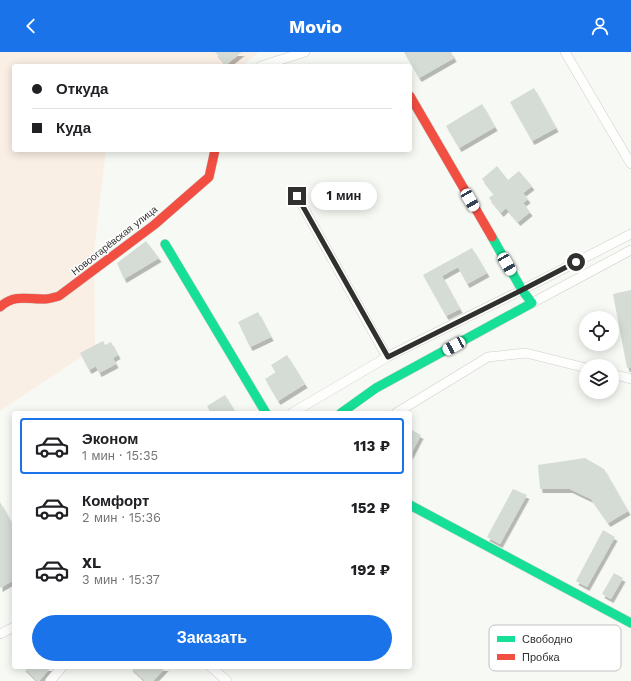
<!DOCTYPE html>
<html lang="ru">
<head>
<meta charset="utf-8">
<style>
  :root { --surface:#fff; --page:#f2f2f2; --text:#202124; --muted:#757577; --line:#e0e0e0; --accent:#1a73e8 }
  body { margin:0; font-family:"Work Sans",sans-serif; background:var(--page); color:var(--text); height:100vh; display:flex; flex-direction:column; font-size:15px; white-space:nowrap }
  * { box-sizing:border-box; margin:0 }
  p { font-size:13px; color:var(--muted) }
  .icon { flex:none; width:22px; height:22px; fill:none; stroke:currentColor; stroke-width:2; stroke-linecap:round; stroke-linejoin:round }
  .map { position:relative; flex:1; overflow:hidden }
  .panel { position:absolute; left:12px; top:359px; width:400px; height:258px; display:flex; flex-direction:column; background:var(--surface); border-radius:4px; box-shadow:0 2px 10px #0003 }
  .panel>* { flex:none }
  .banner { position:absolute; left:12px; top:12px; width:400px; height:88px; border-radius:4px; box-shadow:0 2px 10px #0003; display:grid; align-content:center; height:88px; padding:0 20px; background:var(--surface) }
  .buttons { position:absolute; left:579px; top:259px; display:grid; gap:8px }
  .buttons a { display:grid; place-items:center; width:40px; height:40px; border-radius:50%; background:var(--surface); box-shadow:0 2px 10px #0003; font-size:20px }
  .end { position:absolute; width:18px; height:18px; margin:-9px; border:5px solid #30312e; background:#fff; box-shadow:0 0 0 2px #fff }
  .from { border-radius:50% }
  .bubble { position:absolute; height:28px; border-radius:14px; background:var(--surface); box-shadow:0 2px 10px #0003; font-size:13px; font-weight:700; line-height:28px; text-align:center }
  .car { position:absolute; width:12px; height:24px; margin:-12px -6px; border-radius:5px; box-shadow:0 0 3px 1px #0007; background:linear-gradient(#fff 24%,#345 0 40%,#fff 0 76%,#345 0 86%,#fff 0) }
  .banner b { display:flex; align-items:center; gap:14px; height:38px; font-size:15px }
  .banner b+b { border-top:1px solid var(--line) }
  .banner i { width:10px; height:10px; background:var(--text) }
  ul { padding:7px 0 0; list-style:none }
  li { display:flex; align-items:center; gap:12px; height:56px; margin:0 8px 6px; padding:0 12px; border:2px solid transparent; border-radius:4px }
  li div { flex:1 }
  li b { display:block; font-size:15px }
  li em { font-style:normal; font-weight:700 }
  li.active { border-color:var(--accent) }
  li>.icon { width:36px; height:36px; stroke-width:1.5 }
  .cta { display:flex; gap:8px; margin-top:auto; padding:8px 20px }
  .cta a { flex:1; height:46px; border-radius:24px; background:var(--accent); color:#fff; font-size:16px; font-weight:700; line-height:46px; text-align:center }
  header { display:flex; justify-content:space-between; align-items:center; height:52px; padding:0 20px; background:var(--accent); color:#fff; font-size:18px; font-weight:700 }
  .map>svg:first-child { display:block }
  .green { fill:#faefe4 }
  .building { fill:#d5dcd6; filter:url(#shadow) }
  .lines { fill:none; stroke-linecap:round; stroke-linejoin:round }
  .street-casing { stroke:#ced0cc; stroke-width:10 }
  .fast-casing { stroke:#ced0cc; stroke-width:10 }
  .jam-casing { stroke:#ced0cc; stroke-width:10 }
  .street { stroke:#fefefd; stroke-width:9 }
  .fast { stroke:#16e098; stroke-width:9 }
  .jam { stroke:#f24e42; stroke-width:9 }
  .route { stroke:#30312e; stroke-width:5 }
  .labels { text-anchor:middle; stroke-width:3; stroke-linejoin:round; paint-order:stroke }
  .street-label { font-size:10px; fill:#30312e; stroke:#fff }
  .key { fill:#fff; stroke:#c1c1c0; stroke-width:1 }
  .key-label { font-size:11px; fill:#30312e }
</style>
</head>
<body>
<header><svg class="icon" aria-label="back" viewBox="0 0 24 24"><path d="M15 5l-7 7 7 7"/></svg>Movio<svg class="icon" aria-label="person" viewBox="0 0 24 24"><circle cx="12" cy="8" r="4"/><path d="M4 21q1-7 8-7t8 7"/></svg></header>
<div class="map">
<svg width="631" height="629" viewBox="0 0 631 629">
  <defs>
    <filter id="shadow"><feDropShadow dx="2.5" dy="4" stdDeviation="0" flood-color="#0004"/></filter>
  </defs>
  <rect width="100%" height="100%" fill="#f7f9f4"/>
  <path class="green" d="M0 0H259L242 14H14V98H106L94 199 95 296 0 359Z"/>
  <g class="building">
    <path d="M215 0H242L226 13Z"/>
    <path d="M404 0H451L454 6 419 26Z"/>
    <path d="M534 36 556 76 532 89 510 50Z"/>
    <path d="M482 52 495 75 459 96 446 74Z"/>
    <path d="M497 114 508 128 519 119 532 134 523 141 528 147 523 151 530 160 518 170 506 156 501 161 489 146 494 142 482 127Z"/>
    <path d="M146 189 159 206 124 227 117 211Z"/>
    <path d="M472 196 487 221 467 232 458 215 442 224 460 257 446 264 423 223Z"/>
    <path d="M631 238V315L627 316 613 242Z"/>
    <path d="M258 260 271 285 250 295 238 270Z"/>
    <path d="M103 289 105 293 111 290 118 303 113 306 116 312 99 321 96 314 89 318 80 301Z"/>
    <path d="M287 303 305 332 278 349 265 327 276 320 271 313Z"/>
    <path d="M225 343 236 361H211L207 354Z"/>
    <path d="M410 377 421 383 410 404Z"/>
    <path d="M585 406 604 417 628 459 608 471 591 447 570 437H540L538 413Z"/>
    <path d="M513 437 527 443 500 492 487 485Z"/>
    <path d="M0 450 14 475V528L0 536Z"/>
    <path d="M603 478 615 485 587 535 576 529Z"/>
    <path d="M614 521 623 526 611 547 602 542Z"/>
    <path d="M23 615H51L39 629H37Z"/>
    <path d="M130 615H166L153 629H145Z"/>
  </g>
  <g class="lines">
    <defs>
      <g id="street">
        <path d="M565 0 631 112"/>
        <path d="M261 14 305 0"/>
        <path d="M297 144 387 305"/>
        <path d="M532 251 631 198"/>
        <path d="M612 322 631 327"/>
        <path d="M292 361 387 305 522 238 631 182"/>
        <path d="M396 361 488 305 526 301 586 316"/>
        <path d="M0 582 14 575"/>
        <path d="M211 615 227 629"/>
        <path d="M50 629 62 615"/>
      </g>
      <g id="fast">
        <path d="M165 192 266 361"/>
        <path d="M341 361 376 336 532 251 522 238 492 185"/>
        <path d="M410 453 631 571"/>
      </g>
      <g id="jam">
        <path d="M410 44 492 185"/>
        <path d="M0 255C15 241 28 248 46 247 51 247 55 245 59 244L154 173 209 125 215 98"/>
      </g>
    </defs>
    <use href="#street" class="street-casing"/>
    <use href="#fast" class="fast-casing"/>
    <use href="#jam" class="jam-casing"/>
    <use href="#street" class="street"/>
    <use href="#fast" class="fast"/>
    <use href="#jam" class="jam"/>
  </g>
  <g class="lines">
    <path class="route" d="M297 144 388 305 522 238 576 210"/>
  </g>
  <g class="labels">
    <g class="street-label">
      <text transform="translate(114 188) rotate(-38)" y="4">Новоогарёвская улица</text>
    </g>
  </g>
  <rect x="489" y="573" width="132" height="46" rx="6" class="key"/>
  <rect x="497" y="584" width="18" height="6" fill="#16e098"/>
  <rect x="497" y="602" width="18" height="6" fill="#f24e42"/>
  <g class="key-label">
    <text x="522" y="591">Свободно</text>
    <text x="522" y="609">Пробка</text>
  </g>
</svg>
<div class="buttons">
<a><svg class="icon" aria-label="locate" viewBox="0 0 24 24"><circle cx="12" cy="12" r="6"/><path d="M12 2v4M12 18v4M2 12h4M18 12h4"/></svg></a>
<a><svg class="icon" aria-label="layers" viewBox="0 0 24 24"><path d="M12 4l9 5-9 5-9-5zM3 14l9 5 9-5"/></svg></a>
</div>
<i class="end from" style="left:576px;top:210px"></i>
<i class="end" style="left:297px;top:144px"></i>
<div class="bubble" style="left:311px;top:130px;width:66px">1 мин</div>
<i class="car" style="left:470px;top:148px;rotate:150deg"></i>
<i class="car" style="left:507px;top:212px;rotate:150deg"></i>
<i class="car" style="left:454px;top:294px;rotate:241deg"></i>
<div class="banner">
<b><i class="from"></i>Откуда</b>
<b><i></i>Куда</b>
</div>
<section class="panel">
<ul>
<li class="active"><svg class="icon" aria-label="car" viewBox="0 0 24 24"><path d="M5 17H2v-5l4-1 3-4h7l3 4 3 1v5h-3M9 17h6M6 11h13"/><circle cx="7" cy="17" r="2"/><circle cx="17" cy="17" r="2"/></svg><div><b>Эконом</b><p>1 мин · 15:35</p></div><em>113 ₽</em></li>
<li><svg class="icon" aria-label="car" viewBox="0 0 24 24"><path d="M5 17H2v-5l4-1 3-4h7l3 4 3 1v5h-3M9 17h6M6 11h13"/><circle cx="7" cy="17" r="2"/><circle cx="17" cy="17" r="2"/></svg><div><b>Комфорт</b><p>2 мин · 15:36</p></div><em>152 ₽</em></li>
<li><svg class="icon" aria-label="car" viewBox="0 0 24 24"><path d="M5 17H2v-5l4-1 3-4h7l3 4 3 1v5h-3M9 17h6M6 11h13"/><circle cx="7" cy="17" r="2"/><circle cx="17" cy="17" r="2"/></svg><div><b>XL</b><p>3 мин · 15:37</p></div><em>192 ₽</em></li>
</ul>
<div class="cta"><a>Заказать</a></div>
</section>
</div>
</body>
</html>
